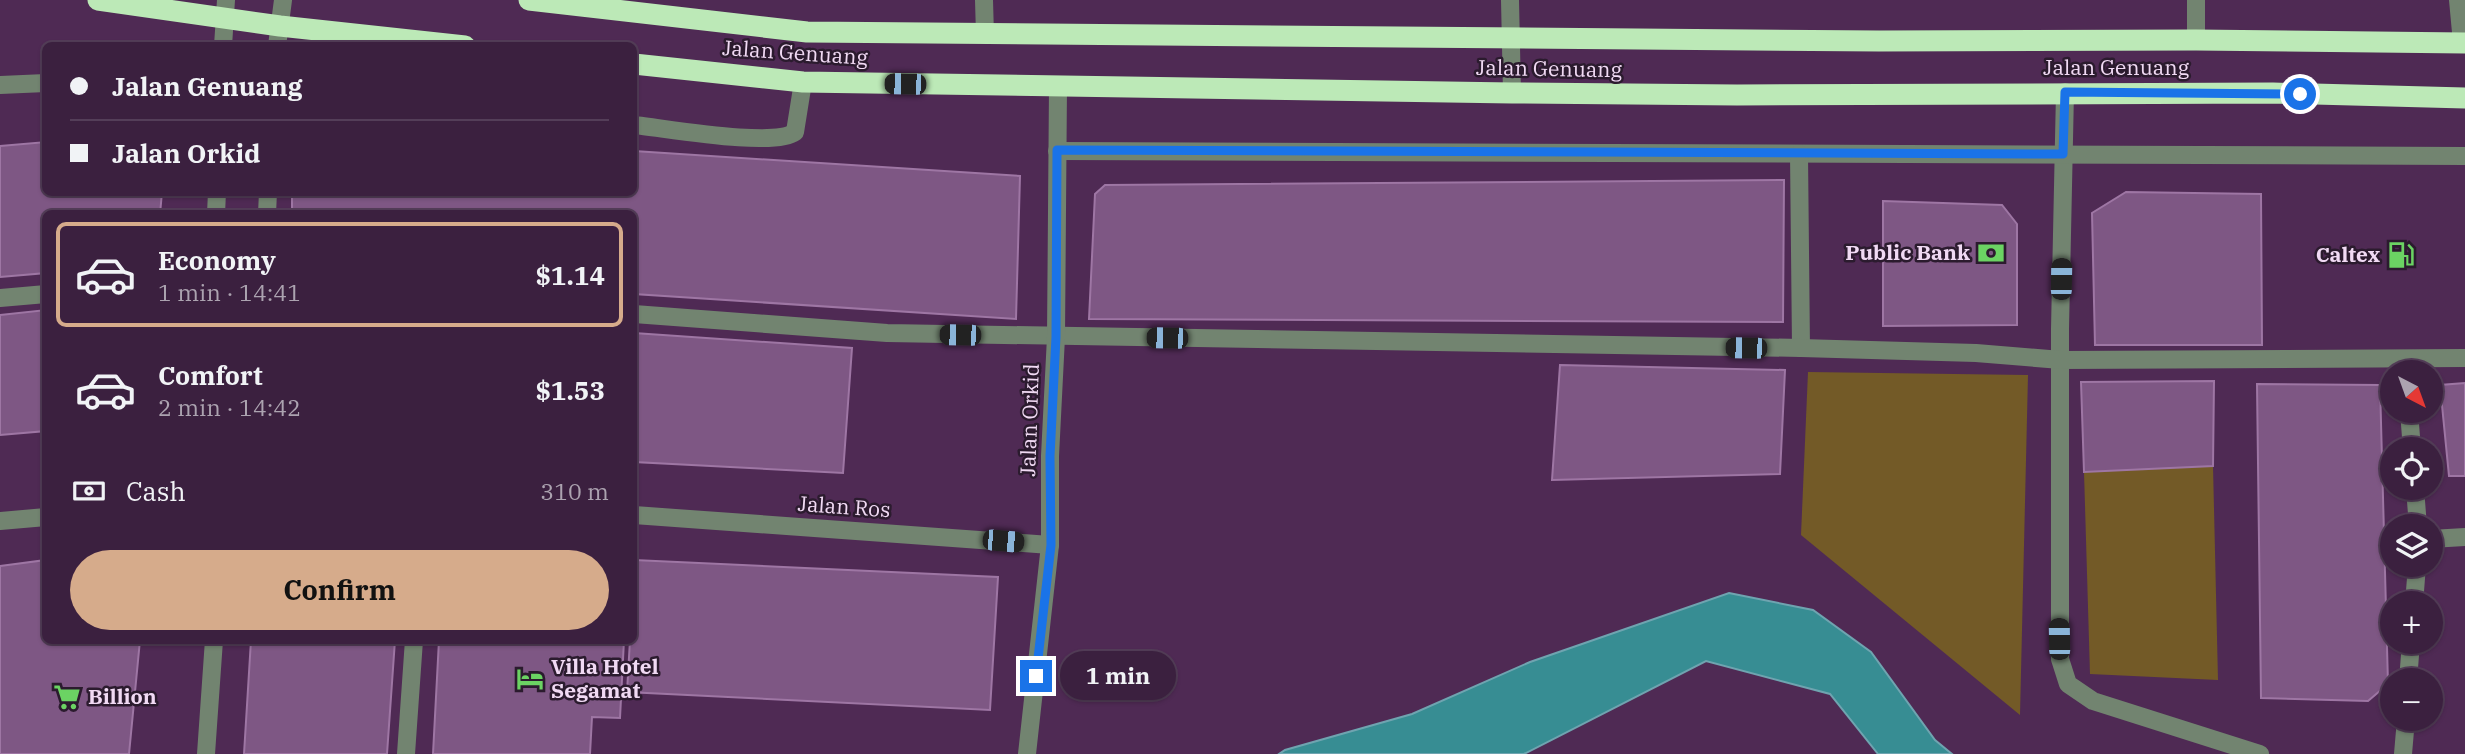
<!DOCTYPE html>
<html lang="en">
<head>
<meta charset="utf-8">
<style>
  :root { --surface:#3b203f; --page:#422846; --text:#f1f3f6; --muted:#aca3b0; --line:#543e59; --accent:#d6ab8b }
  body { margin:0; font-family:"IBM Plex Serif",serif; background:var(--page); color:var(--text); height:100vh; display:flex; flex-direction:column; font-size:26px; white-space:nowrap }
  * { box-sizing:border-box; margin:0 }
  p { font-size:23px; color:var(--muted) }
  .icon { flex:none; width:38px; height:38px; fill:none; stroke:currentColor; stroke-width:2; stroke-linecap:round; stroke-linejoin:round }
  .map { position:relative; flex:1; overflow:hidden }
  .details { position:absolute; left:42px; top:210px; width:595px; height:434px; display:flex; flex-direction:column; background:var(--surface); border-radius:10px; box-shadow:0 2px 5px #0004,0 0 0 2px var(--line) }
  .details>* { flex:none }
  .guide { position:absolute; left:42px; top:42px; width:595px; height:154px; border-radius:10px; box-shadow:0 2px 5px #0004,0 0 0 2px var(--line); display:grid; align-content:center; height:154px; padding:0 28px; background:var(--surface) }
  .needle { width:46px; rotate:139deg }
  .tools { position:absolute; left:2380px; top:360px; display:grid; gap:14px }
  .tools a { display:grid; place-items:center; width:63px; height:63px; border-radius:50%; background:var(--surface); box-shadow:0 2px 5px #0004,0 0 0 2px var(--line); font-size:35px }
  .end { position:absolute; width:32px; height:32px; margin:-16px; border:9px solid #1a73e8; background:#fff; box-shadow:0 0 0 4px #fff }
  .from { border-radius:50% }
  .bubble { position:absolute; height:49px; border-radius:24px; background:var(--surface); box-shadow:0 2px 5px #0004,0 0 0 2px var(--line); font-size:23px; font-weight:700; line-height:49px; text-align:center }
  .car { position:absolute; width:21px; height:42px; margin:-21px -10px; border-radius:9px; box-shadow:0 0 5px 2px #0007; background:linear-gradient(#222 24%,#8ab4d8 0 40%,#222 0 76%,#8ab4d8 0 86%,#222 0) }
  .guide b { display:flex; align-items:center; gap:24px; height:66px; font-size:26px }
  .guide b+b { border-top:2px solid var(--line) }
  .guide i { width:18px; height:18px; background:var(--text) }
  ul { padding:12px 0 0; list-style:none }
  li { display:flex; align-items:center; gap:21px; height:105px; margin:0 14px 10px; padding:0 14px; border:4px solid transparent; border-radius:10px }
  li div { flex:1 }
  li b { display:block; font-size:26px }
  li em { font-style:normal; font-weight:700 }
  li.on { border-color:var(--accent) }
  li>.icon { width:63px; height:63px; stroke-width:1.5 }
  .pay { display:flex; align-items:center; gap:18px; height:77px; padding:0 28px; font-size:26px }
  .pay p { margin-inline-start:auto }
  .action { display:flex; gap:14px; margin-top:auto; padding:14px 28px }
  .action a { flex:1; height:80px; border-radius:42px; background:var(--accent); color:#111; font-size:28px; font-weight:700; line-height:80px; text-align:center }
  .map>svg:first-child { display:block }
  .green { fill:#735a27 }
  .water { fill:#378d93; stroke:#6fa4b0; stroke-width:2 }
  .building { fill:#7e5784; stroke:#9e76a4; stroke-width:2 }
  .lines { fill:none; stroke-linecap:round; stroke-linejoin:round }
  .minor { stroke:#728470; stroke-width:18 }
  .highway { stroke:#bce9b7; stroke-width:21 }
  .route { stroke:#1a73e8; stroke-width:9 }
  .labels { text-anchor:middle; stroke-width:5; stroke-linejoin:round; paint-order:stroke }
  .street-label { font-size:21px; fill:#f1daf4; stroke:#2b1b2e }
  .poi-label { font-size:21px; font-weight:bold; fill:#f1daf4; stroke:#2b1b2e; text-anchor:end }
</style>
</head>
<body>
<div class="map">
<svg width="2465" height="754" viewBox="0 0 2465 754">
  <rect width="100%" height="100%" fill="#4f2a54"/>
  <g class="green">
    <path d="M1808 372 2028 375 2020 715 1801 535Z"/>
    <path d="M2213 466 2218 680 2090 674 2084 472Z"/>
  </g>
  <path class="water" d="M1729 593 1813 610 1871 652 1935 740 1952 754H1878L1830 694 1706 661 1524 754H1279L1285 750 1412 714 1530 662Z"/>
  <g class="building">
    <path d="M46 142V192H162L160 214H46V273L0 277V146Z"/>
    <path d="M634 151 1020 176 1016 319 634 294V214H292V192H634Z"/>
    <path d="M1784 180 1783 322 1089 319 1095 194 1105 185Z"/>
    <path d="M2126 192 2261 194 2262 345H2095L2092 213Z"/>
    <path d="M1883 201 2002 205 2017 224V325L1883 326Z"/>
    <path d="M46 310V431L0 435V315Z"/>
    <path d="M634 333 852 348 843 473 634 462Z"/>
    <path d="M1560 365 1785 370 1780 474 1552 480Z"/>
    <path d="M2214 381 2213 466 2084 472 2081 382Z"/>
    <path d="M2465 383V476H2449L2440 385Z"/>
    <path d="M2257 384 2380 385 2388 684 2368 701 2261 698Z"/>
    <path d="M46 560V640H140L129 754H0V566Z"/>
    <path d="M634 560 998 577 990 710 627 692 630 640H634Z"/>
    <path d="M251 640H395L387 754H244Z"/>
    <path d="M439 640H624L620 718 592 717 590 754H433Z"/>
  </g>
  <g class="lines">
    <g class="minor">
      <path d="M984 0 985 35"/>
      <path d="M1510 0 1512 93"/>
      <path d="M2458 0 2462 43"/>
      <path d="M2196 40V0"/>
      <path d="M223 46 226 0"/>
      <path d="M277 46 283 0"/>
      <path d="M0 85 46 83"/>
      <path d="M2065 92 2060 329V659L2068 684 2093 701 2260 754"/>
      <path d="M634 125C665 128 774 148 795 132L803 82"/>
      <path d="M1057 151 2465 156"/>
      <path d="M1799 154 1801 348"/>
      <path d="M216 214 217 192"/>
      <path d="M267 214 268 192"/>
      <path d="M0 298 46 294"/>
      <path d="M634 314 887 333 1801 348 1976 353 2061 360 2465 358"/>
      <path d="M2409 411 2412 450"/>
      <path d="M2415 488 2418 527"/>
      <path d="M634 515 1050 545"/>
      <path d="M0 521 46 517"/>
      <path d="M2431 539 2465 537"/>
      <path d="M2414 604 2417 565"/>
      <path d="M2408 681 2411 642"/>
      <path d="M206 754 214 640"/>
      <path d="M406 754 414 640"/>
      <path d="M1027 754 1050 545V456L1056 337 1058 86"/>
      <path d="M2403 754 2406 719"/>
    </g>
    <g class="highway">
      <path d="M98 0 280 26 465 46"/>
      <path d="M529 0 807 32 1879 41 2196 40 2465 43"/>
      <path d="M634 64 803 82 1512 93 1737 95 2273 93 2465 98"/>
    </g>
  </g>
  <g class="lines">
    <path class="route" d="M1036 676 1051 545 1050 456 1056 337 1057 150 2063 154 2065 92 2300 94"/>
  </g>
  <defs>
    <symbol id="bank-bare" viewBox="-9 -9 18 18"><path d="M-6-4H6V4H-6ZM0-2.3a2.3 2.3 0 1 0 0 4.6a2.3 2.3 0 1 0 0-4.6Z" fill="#6bd363" stroke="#2b1b2e" stroke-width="2.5" paint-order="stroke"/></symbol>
    <symbol id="fuel-bare" viewBox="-9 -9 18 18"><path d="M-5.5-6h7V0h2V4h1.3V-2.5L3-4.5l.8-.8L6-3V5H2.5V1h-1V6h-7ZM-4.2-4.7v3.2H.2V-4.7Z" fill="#6bd363" stroke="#2b1b2e" stroke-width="2.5" paint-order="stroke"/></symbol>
    <symbol id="hotel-bare" viewBox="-9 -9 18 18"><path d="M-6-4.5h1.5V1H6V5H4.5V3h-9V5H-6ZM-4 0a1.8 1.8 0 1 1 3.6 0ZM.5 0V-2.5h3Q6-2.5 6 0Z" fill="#6bd363" stroke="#2b1b2e" stroke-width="2.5" paint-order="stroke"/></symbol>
    <symbol id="supermarket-bare" viewBox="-9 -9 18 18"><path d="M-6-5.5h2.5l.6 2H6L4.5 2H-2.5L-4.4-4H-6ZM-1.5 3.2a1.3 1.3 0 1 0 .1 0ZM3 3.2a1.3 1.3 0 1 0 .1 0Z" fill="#6bd363" stroke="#2b1b2e" stroke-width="2.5" paint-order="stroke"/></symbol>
  </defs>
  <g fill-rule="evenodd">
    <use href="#bank-bare" x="1972" y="234" width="38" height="38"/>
    <use href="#fuel-bare" x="2382" y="236" width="38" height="38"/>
    <use href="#hotel-bare" x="511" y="660" width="38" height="38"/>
    <use href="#supermarket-bare" x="48" y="678" width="38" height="38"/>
  </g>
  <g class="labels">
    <g class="street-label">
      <text transform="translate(795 53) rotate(4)" y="7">Jalan Genuang</text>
      <text x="2116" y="75">Jalan Genuang</text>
      <text transform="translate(1549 69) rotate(1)" y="7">Jalan Genuang</text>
      <text transform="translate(1030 420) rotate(-88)" y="7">Jalan Orkid</text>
      <text transform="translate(844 507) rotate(4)" y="7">Jalan Ros</text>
    </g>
    <g class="poi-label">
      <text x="1970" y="260">Public Bank</text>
      <text x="2380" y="262">Caltex</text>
      <text x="551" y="674" text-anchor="start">Villa Hotel<tspan x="551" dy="24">Segamat</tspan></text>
      <text x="88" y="704" text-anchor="start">Billion</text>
    </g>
  </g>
</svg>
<div class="tools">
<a><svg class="needle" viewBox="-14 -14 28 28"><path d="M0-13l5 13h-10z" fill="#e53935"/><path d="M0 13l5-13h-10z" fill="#aca3b0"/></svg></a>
<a><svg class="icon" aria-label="locate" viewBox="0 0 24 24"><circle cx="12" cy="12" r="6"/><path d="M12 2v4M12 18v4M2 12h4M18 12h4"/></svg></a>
<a><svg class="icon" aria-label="layers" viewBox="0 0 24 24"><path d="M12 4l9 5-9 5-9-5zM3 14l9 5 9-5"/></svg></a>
<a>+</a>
<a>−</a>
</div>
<i class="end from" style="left:2300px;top:94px"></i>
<i class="end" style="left:1036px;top:676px"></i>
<div class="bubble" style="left:1060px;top:651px;width:116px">1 min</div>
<i class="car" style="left:905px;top:84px;rotate:271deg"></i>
<i class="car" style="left:2061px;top:279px;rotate:1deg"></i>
<i class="car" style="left:960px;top:335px;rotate:271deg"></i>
<i class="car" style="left:1167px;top:338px;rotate:271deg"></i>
<i class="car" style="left:1746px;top:348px;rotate:271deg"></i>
<i class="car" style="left:1003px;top:541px;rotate:95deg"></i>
<i class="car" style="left:2059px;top:639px;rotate:359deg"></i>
<div class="guide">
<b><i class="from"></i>Jalan Genuang</b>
<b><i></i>Jalan Orkid</b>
</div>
<section class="details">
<ul>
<li class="on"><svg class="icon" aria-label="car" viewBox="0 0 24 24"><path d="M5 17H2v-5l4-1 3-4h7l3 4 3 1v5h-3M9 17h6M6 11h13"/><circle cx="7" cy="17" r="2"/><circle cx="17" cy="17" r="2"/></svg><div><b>Economy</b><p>1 min · 14:41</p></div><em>$1.14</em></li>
<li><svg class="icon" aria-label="car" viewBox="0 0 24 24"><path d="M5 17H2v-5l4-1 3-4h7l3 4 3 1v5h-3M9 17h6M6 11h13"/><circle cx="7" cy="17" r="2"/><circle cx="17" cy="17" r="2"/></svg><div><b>Comfort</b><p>2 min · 14:42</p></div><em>$1.53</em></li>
</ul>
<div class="pay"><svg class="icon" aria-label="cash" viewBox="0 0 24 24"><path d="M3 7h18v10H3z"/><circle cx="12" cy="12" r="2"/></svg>Cash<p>310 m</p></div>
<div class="action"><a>Confirm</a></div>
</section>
</div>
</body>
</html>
